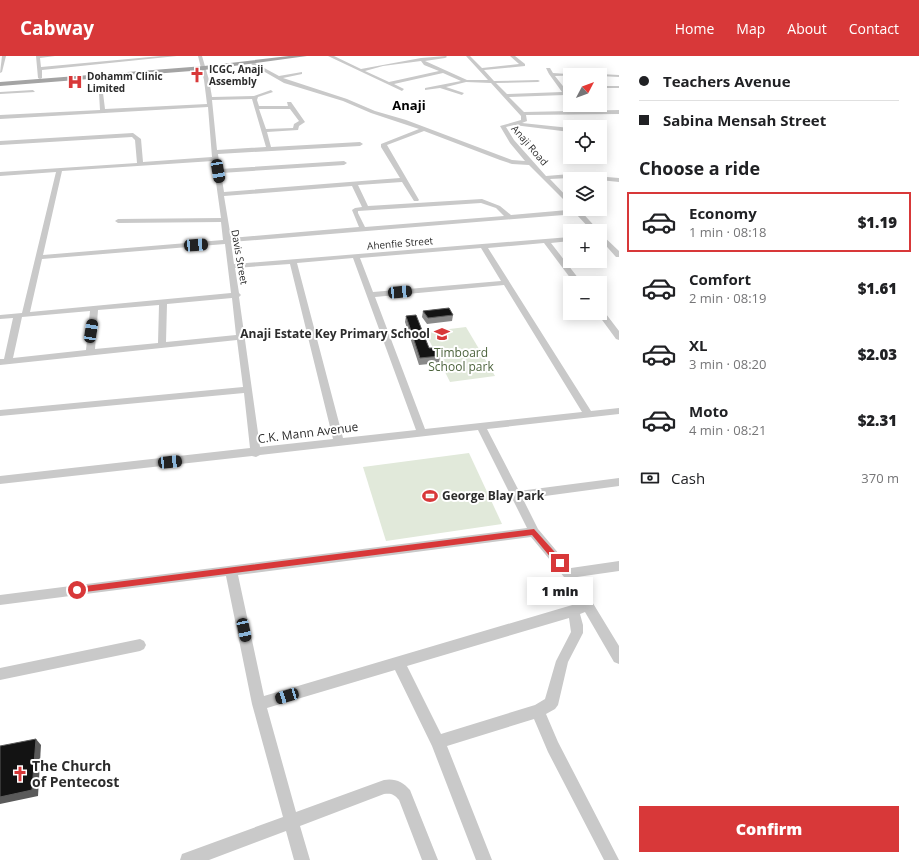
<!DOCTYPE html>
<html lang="en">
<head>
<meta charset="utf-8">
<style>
  :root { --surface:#fff; --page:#f2f2f2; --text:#202124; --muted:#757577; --line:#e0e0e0; --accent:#d83839 }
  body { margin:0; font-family:"Open Sans",sans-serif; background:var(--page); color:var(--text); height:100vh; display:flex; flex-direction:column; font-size:15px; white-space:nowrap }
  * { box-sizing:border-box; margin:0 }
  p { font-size:13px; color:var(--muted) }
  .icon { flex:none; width:22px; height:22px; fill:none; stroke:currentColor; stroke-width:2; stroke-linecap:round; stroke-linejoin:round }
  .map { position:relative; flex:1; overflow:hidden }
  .side { display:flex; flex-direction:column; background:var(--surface); width:300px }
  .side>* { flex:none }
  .guide { display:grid; align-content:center; height:88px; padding:0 20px; background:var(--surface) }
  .needle { width:26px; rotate:49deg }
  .buttons { position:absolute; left:563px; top:12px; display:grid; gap:8px }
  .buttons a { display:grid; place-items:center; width:44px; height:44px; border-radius:0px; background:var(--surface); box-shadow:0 2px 10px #0003; font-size:20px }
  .end { position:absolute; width:18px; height:18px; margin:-9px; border:5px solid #d83839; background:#fff; box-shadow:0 0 0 2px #fff }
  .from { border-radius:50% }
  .bubble { position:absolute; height:28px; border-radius:0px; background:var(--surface); box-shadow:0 2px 10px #0003; font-size:13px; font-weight:800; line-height:28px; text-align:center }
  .car { position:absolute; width:12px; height:24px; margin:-12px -6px; border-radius:5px; box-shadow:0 0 3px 1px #0007; background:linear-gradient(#222 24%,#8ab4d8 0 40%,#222 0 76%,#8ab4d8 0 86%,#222 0) }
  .guide b { display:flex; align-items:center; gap:14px; height:38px; font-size:15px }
  .guide b+b { border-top:1px solid var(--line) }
  .guide i { width:10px; height:10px; background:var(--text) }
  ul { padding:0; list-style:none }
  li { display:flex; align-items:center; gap:12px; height:60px; margin:0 8px 6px; padding:0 12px; border:2px solid transparent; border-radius:0px }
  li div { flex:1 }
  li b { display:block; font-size:15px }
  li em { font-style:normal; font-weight:800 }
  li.selected { border-color:var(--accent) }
  li>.icon { width:36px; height:36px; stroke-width:1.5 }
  h2 { padding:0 20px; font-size:18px; line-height:48px }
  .pay { display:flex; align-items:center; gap:10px; height:44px; padding:0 20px; font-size:15px }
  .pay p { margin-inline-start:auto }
  .cta { display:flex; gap:8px; margin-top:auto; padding:8px 20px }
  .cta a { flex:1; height:46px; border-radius:0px; background:var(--accent); color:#fff; font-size:16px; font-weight:800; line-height:46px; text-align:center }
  header { display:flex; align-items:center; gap:24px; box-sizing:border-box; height:56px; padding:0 20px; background:var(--accent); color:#fff }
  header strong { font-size:19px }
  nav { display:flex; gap:22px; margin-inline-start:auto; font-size:14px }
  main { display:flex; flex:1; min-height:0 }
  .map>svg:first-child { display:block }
  .green { fill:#e1e9da }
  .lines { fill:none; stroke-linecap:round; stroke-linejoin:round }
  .minor { fill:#c9c9c9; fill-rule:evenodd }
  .major { fill:#a4a4a4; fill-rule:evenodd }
  .wall { fill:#898989 }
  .shaded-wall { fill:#5a5a5a }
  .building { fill:#131313; stroke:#5a5a5a }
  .route { fill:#d83839 }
  .labels { text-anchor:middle; stroke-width:4; stroke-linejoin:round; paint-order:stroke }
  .far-poi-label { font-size:10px; font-weight:bold; fill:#2c2c2c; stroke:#fff; text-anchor:start }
  .far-street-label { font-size:10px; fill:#2c2c2c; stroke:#fff }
  .poi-label { font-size:12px; font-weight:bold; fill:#2c2c2c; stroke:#fff; text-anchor:end }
  .park-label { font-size:12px; fill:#4d643d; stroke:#fff }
  .street-label { font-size:12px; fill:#2c2c2c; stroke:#fff }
  .far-district-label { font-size:13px; font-weight:bold; fill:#000; stroke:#fff }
  .near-poi-label { font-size:14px; font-weight:bold; fill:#2c2c2c; stroke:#fff; text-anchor:start }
</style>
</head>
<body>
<header>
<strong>Cabway</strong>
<nav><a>Home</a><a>Map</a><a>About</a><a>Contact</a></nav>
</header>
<main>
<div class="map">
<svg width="619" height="804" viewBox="0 0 619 804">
  <rect width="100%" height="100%" fill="#fff"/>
  <g class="green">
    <path d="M466 271 495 320 450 326 425 276Z"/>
    <path d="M469 397 502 468 386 485 363 411Z"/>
  </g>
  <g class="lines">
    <g class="minor">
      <path d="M2 0H6L2 16 0 17Z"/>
      <path d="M36 0H55L40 2 41 11 161 0H177L42 14V22L40 23 38 22Z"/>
      <path d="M198 0H202L209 24 212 41 254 40 271 34 273 36 258 41 257 44 259 50H288L287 46H291L305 66 299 70 298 74 267 76 271 91 360 86 363 88 360 90 218 98 220 113 344 105 347 107 344 109 221 117 224 136 400 122 381 91V88L419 73 371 57 343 45 284 27 251 8 253 6 279 20 302 16V18L283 22 347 43 375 55 406 64 512 104 525 105 510 87 500 70 521 64V60L491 27 466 26 446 31 464 37 462 39 440 32 425 34V32L461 25 443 17 394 28 404 33 402 35 328 0H334L361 13 421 2 446 0 447 1 445 2 425 5 467 24H488L466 0H470L482 12 519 8 510 0H515L525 8V10L484 14 494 25 538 24 540 25 538 26 496 27 507 38 562 36 549 18 546 12H550L553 17 582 19 555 20 570 39V42H567L565 39 509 41 524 56 619 54V58L526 59 527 65 522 67 570 72V76L514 69 506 71 514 84 546 120 570 118 619 122V126L600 124V123L570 122 550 123 570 144V150L529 109 512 108 500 104 424 75 387 89 419 144 418 145H414L402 126 358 129 368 150 482 143 500 150 511 159 579 153 599 175H592L576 158 231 186 234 208 570 181V185L551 187 582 227H574L544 187 488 192 591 355 619 352V358L487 373 519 435 619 422V430L523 443 538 473 571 512 619 505V515L577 521 619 590V608L614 606 585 556 580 558 583 569V577L568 606 558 649 555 653 546 658 558 686 619 804H604L548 696 534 663 447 690 492 804H476L432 690 395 614 267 652 296 756 384 724C395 722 403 726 410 734L438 804H422L399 744C394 738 391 737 384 738L300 770 310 804H294L286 775 209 804H180L182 798 283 761 252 648 226 520 0 549V539L527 472 478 374 260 399 256 401 252 400 0 428V420L250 392 244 337 0 360V354L243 331 237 284 0 309V303H4L13 262 0 263V259L22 257 56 116 0 120V116L137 107 135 84 132 81 0 89V85L133 77 141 83 143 106 212 101 208 51 0 63V59L100 54 99 37 101 36 103 37 105 53 207 48 204 24ZM421 5 424 9 439 15 389 26 365 15 383 10ZM252 43 266 91 217 94 212 44ZM259 53H290L299 65 294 68 293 72 266 73ZM213 105 221 162 118 163 115 165 118 167 221 166 223 184 43 199 62 115ZM352 130 362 151 355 152 352 154 359 171 231 182 224 140ZM481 147 496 152 504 160 365 171 358 157V155ZM225 188 231 237 30 256 42 203ZM481 192 501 225 373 236 360 202ZM353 202 416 374 343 382 297 207ZM290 208 333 383 260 391 239 241 241 239 239 237 235 212ZM504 229 582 356 425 373 375 241ZM232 242 236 279 166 286 167 248ZM159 249 158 287 95 293 98 254ZM90 255 86 294 13 302 22 261ZM531 481 564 521 579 547 264 640 238 519ZM569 562 571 576 556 605 545 643 535 649 441 678 407 610Z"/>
      <path d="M600 18 619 19V21L600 20 598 19Z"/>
      <rect x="600" y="30" width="19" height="2"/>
      <path d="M33 34 35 36 0 38V36Z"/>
      <path d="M600 177 619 195V201H616L600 183Z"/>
      <path d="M600 254H603L619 275V284L616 283 597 257H600Z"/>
      <path d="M140 583 144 585 146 589 144 593 140 595 0 624V612Z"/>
    </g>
    <path class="major" d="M289 0H307L204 14 0 30V26L204 10Z"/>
  </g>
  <g class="wall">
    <path d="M423 255 453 259 452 265 427 268 422 261Z"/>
    <path d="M406 260 429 292 440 300 439 307 419 309 405 266Z"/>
  </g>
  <path class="shaded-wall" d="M36 683 41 689 38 740 0 748V741Z"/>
  <g class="building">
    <path d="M449 252 453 259 428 262 423 255Z"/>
    <path d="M416 259 429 292H435L440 300 420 302 406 260Z"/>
    <path d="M36 683 32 734 0 741V690Z"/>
  </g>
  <path class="route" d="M534 473 562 504V509H557L532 479 77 537 73 534 77 531Z"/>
  <defs>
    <symbol id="church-bare" viewBox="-9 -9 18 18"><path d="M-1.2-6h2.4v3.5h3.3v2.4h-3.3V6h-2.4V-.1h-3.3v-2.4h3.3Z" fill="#d83839" stroke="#fff" stroke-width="2.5" paint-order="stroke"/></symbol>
    <symbol id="hospital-bare" viewBox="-9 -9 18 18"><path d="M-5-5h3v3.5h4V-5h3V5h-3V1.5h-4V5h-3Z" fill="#d83839" stroke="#fff" stroke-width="2.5" paint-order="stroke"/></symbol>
    <symbol id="school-bare" viewBox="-9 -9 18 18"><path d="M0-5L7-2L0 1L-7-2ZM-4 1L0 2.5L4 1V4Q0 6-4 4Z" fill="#d83839" stroke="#fff" stroke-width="2.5" paint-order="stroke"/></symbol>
    <symbol id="stadium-bare" viewBox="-9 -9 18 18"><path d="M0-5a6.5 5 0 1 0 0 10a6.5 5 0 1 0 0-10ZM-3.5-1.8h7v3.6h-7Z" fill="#d83839" stroke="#fff" stroke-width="2.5" paint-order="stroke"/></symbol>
  </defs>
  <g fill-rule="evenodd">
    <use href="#church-bare" x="186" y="8" width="22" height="22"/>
    <use href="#hospital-bare" x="64" y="15" width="22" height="22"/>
    <use href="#school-bare" x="431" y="267" width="22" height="22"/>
    <use href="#stadium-bare" x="419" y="429" width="22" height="22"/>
    <use href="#church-bare" x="9" y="707" width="22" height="22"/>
  </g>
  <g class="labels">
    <g class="far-poi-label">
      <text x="209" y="17">ICGC, Anaji<tspan x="209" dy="12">Assembly</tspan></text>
      <text x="87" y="24">Dohamm Clinic<tspan x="87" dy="12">Limited</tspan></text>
    </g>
    <g class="far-street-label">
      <text transform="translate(530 89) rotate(49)" y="4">Anaji Road</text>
      <text transform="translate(400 187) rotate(-5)" y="4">Ahenfie Street</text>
      <text transform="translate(240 201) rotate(80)" y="4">Davis Street</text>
    </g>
    <g class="poi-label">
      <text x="430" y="282">Anaji Estate Key Primary School</text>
      <text x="442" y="444" text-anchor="start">George Blay Park</text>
    </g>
    <g class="park-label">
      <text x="461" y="301">Timboard<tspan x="461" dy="14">School park</tspan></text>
    </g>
    <g class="street-label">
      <text transform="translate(308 377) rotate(-7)" y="4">C.K. Mann Avenue</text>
    </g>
    <g class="far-district-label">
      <text x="409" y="54">Anaji</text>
    </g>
    <g class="near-poi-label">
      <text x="32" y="715">The Church<tspan x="32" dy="16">of Pentecost</tspan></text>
    </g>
  </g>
</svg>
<div class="buttons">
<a><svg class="needle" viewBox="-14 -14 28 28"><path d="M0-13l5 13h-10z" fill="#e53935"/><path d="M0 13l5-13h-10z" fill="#757577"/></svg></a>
<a><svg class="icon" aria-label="locate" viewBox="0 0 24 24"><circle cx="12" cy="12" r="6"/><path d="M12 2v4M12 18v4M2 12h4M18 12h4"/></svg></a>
<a><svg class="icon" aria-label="layers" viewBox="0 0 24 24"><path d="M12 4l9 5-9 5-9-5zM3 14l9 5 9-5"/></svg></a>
<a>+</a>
<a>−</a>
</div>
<i class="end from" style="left:77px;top:534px"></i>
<i class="end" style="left:560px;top:507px"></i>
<div class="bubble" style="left:527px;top:521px;width:66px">1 min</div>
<i class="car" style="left:218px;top:115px;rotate:170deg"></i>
<i class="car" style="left:196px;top:189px;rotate:86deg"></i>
<i class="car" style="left:400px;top:236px;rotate:85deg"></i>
<i class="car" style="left:91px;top:275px;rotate:9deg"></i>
<i class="car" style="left:170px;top:406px;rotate:84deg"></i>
<i class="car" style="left:244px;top:574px;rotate:168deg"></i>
<i class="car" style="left:287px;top:640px;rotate:253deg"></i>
</div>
<section class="side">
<div class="guide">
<b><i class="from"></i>Teachers Avenue</b>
<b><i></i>Sabina Mensah Street</b>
</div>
<h2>Choose a ride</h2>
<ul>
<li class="selected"><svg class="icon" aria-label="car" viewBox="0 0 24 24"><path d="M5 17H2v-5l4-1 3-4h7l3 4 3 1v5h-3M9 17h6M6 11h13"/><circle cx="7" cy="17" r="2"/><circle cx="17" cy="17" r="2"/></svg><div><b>Economy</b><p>1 min · 08:18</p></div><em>$1.19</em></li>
<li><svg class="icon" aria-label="car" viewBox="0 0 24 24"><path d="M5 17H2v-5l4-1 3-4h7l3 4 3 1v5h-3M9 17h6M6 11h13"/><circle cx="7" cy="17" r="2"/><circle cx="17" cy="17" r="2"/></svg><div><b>Comfort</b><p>2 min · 08:19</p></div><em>$1.61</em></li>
<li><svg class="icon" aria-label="car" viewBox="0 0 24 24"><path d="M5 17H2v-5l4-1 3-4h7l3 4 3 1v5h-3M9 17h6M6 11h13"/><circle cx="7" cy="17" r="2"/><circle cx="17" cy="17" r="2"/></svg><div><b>XL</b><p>3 min · 08:20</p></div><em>$2.03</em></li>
<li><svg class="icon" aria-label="car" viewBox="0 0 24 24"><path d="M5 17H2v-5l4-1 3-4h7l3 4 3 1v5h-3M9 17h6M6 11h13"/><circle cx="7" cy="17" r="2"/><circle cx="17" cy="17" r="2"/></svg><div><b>Moto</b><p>4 min · 08:21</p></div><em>$2.31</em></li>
</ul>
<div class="pay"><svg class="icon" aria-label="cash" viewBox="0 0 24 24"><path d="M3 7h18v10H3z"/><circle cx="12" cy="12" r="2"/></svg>Cash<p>370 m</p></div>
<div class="cta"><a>Confirm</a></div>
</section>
</main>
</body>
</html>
